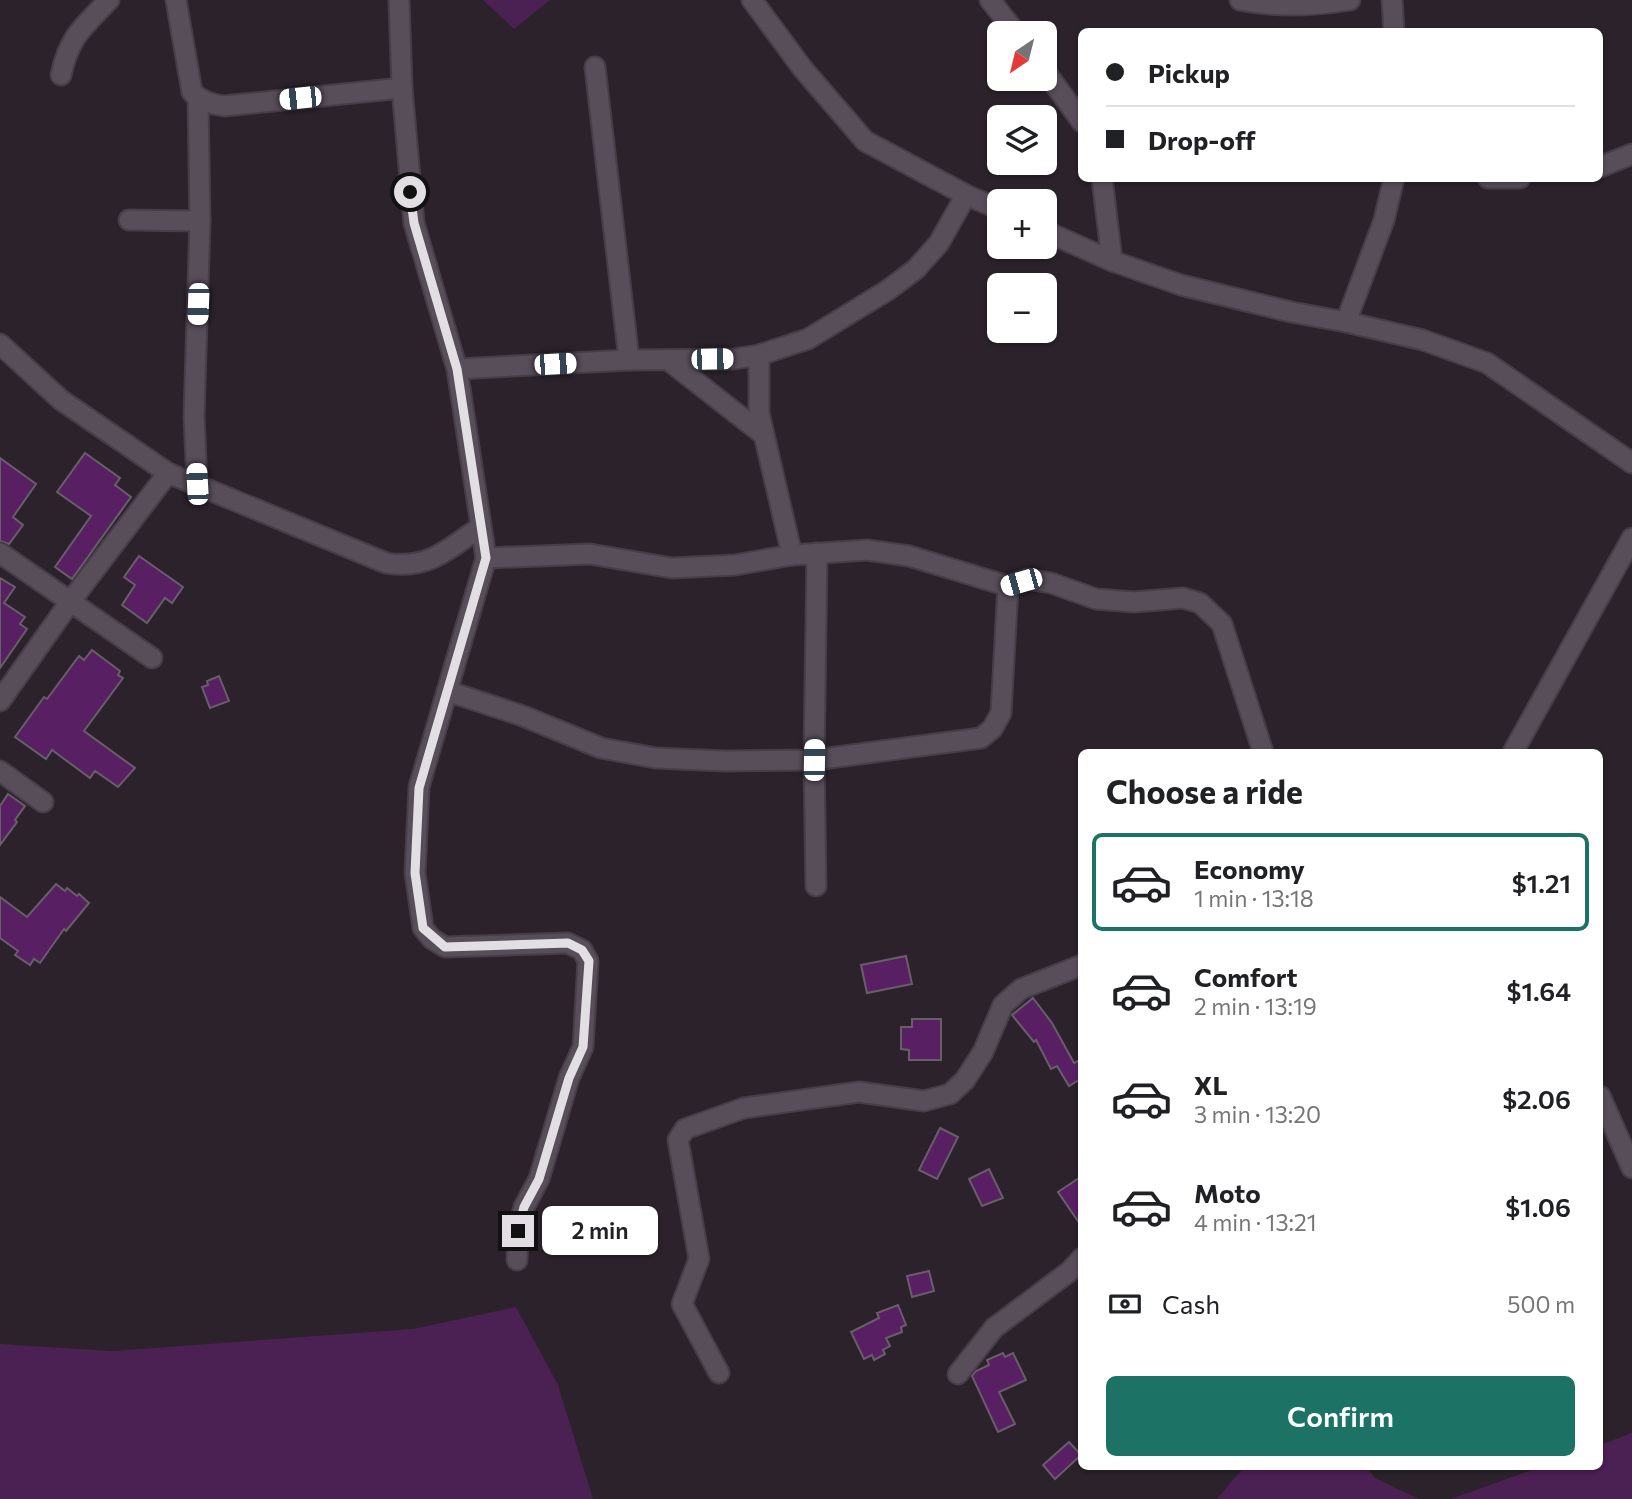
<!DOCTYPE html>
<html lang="en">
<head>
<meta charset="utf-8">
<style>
  :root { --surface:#fff; --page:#f2f2f2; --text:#202124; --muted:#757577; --line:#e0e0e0; --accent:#1c7264 }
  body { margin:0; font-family:Commissioner,sans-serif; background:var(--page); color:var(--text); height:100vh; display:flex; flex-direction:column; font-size:26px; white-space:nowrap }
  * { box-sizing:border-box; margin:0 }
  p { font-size:23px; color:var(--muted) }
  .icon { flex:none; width:38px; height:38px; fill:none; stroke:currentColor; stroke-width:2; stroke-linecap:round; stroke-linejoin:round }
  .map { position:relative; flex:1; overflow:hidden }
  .side { position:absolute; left:1078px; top:749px; width:525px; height:721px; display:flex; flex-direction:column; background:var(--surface); border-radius:10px; box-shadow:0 2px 5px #0004 }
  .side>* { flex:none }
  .hud { position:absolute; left:1078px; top:28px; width:525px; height:154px; border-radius:10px; box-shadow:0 2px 5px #0004; display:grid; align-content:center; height:154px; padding:0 28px; background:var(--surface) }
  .needle { width:46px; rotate:215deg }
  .tools { position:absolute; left:987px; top:21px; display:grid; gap:14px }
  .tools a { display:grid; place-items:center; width:70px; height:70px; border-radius:10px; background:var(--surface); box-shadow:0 2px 5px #0004; font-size:35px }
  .end { position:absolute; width:32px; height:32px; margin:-16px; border:9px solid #e3dde4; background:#111; box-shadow:0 0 0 4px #111 }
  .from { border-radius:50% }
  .bubble { position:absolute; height:49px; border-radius:10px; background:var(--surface); box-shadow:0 2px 5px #0004; font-size:23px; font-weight:600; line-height:49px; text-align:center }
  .car { position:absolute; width:21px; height:42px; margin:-21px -10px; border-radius:9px; box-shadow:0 0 5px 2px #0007; background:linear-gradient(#fff 24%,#345 0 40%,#fff 0 76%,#345 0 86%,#fff 0) }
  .hud b { display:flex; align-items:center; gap:24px; height:66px; font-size:26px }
  .hud b+b { border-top:2px solid var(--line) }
  .hud i { width:18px; height:18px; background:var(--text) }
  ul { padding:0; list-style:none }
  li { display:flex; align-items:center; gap:21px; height:98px; margin:0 14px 10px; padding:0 14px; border:4px solid transparent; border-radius:10px }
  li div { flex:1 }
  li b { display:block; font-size:26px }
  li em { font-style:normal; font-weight:600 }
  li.on { border-color:var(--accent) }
  li>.icon { width:63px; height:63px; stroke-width:1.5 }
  h2 { padding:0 28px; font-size:32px; line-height:84px }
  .pay { display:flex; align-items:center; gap:18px; height:77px; padding:0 28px; font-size:26px }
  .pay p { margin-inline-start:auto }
  .button { display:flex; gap:14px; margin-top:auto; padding:14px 28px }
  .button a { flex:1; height:80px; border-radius:10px; background:var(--accent); color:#fff; font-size:28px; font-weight:600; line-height:80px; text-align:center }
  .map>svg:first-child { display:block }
  .grass { fill:#4b2053 }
  .building { fill:#591f63; stroke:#685e6a; stroke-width:2 }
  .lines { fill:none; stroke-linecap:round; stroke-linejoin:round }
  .minor-casing { stroke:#453d47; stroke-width:23 }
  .minor { stroke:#584e5a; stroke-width:19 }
  .route { stroke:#e3dde4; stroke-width:9 }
</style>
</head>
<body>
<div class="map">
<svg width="1632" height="1499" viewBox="0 0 1632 1499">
  <rect width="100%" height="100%" fill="#2b222c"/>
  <g class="grass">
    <path d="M483 0H550L514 29Z"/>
    <path d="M516 1307 558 1385 593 1499H0V1344L112 1351 413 1329Z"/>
    <path d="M1632 1433V1499H1451L1540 1467 1600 1466V1445Z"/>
    <path d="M1244 1467H1366L1375 1478 1419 1499H1217Z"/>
  </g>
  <g class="building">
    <path d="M85 453 120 478 115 485 131 497 72 579 55 567 91 516 57 492Z"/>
    <path d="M0 458 36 484 13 517 23 525 9 544 0 541Z"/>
    <path d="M139 556 183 587 172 603 165 598 147 623 122 605 135 585 124 577Z"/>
    <path d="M0 578 15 587 4 603 25 617 20 624 27 629 0 668Z"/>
    <path d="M92 650 120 671 118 675 123 678 84 731 135 768 118 787 95 771 90 778 52 750 46 759 15 737 44 697 47 699 79 656 84 660Z"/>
    <path d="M219 676 229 701 210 708 202 687 208 685 207 681Z"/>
    <path d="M8 794 25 806 15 820 17 822 0 845V806Z"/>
    <path d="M56 884 65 891 67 888 77 896 79 894 89 903 66 931 64 929 40 963 34 959 30 965 15 955 18 951 0 938V897L27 917Z"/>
    <path d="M906 956 912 984 867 993 861 965Z"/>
    <path d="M1033 998 1052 1023 1074 1063 1082 1059V1078L1069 1086 1057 1066 1051 1069 1036 1040 1034 1042 1012 1015Z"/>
    <path d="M912 1019H941V1060H909V1050L901 1049V1027H912Z"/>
    <path d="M940 1128 958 1137 937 1179 919 1170Z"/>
    <path d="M989 1169 1003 1198 982 1206 969 1179Z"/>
    <path d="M1082 1176V1227L1058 1192Z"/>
    <path d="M929 1271 934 1291 912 1297 907 1276Z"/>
    <path d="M898 1305 906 1325 901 1327 902 1332 886 1338 890 1346 883 1350 885 1354 874 1360 872 1355 864 1359 851 1332 879 1318 877 1313Z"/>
    <path d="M1003 1353 1005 1357 1013 1353 1026 1380 999 1392 1015 1424 998 1432 972 1376 976 1371 989 1365 987 1360Z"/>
    <path d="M1069 1442 1081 1455 1055 1479 1043 1465Z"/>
  </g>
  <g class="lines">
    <defs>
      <g id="minor">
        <path d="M176 0 192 92C201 101 211 104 224 106L402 88"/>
        <path d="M399 0 402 88 414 223 457 369 486 558 419 787 415 873 423 928 432 939 445 947 568 943 582 950 588 961 583 1047 569 1078 539 1179 524 1207 518 1231 517 1260"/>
        <path d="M752 0 803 69 865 141 966 195 999 209"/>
        <path d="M990 0 1016 33"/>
        <path d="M1240 0C1277 8 1313 6 1350 0"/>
        <path d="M1392 0 1394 32"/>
        <path d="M595 67 629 360"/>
        <path d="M1045 71 1082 122"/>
        <path d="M61 75C69 37 83 27 109 0"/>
        <path d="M1600 167 1632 154"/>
        <path d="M1102 178 1112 261"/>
        <path d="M1488 178H1520"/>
        <path d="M129 220 200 221"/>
        <path d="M1045 231 1112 261 1181 285 1291 312 1346 322 1423 340 1487 363 1632 463"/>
        <path d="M1346 322 1384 220 1394 178"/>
        <path d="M0 344 61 400 168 473 386 563C427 570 448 550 480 527"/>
        <path d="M759 355V413L792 555"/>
        <path d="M668 360 764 435"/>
        <path d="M457 369 629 360 734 359 759 355 808 339 888 290 916 269 939 243 966 195"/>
        <path d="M197 484 194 416 200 221 198 98"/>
        <path d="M0 553 152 658"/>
        <path d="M486 558 590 554 672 568 735 565 792 555 867 550 909 556 1008 586 1027 579 1051 583 1096 599 1134 602 1183 598 1200 603 1222 624 1263 752"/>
        <path d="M447 691 523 716 601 748 656 758 725 761 814 760 981 738 992 729 1001 713 1008 586"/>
        <path d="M0 701 70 602 168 473"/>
        <path d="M1513 752 1632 538"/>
        <path d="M0 771 43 802"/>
        <path d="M816 886 814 760 817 553"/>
        <path d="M1600 1096 1632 1168"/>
        <path d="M719 1373 682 1304 699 1259 678 1140 685 1129 744 1108 859 1092 924 1101 950 1094 965 1080 983 1052 1003 1005 1021 989 1082 965"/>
        <path d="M958 1374 994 1328 1070 1271 1082 1258"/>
      </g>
    </defs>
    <use href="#minor" class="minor-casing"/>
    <use href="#minor" class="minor"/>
  </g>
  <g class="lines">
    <path class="route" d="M410 192 414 223 457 369 486 558 419 788 415 873 423 928 445 947 568 943 582 950 589 961 583 1047 569 1078 539 1179 524 1207 518 1231"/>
  </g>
</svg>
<div class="tools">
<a><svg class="needle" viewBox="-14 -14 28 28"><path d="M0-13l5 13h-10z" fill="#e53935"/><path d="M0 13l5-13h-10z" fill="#757577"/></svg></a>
<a><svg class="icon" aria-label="layers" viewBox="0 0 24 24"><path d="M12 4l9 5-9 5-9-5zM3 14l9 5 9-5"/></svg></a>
<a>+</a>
<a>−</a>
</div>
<i class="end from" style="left:410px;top:192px"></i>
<i class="end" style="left:518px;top:1231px"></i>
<div class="bubble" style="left:542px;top:1206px;width:116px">2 min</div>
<i class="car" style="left:300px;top:98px;rotate:264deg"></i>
<i class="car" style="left:198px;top:304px;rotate:182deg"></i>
<i class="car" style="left:712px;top:359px;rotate:89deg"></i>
<i class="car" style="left:555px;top:364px;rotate:87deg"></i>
<i class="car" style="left:197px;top:484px;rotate:357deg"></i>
<i class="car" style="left:1021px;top:582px;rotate:254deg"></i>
<i class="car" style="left:814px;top:760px;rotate:1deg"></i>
<div class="hud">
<b><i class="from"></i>Pickup</b>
<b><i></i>Drop-off</b>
</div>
<section class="side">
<h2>Choose a ride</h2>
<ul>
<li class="on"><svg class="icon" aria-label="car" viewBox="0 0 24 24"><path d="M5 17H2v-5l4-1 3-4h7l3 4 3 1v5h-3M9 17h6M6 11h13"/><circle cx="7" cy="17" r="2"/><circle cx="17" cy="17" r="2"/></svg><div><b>Economy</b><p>1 min · 13:18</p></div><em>$1.21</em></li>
<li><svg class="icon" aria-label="car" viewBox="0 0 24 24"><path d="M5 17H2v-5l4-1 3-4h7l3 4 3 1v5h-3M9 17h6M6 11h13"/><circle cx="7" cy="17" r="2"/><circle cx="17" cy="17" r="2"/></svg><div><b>Comfort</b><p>2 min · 13:19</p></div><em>$1.64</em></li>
<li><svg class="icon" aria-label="car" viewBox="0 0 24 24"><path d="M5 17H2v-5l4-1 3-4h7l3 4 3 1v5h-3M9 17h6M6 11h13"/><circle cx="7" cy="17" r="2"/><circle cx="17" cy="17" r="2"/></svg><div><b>XL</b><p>3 min · 13:20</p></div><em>$2.06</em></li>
<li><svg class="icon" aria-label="car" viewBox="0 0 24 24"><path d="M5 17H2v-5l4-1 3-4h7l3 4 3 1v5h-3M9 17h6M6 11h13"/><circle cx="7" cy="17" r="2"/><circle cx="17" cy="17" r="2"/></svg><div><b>Moto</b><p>4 min · 13:21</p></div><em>$1.06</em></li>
</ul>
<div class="pay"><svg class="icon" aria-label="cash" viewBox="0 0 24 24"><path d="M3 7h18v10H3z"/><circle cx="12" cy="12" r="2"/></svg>Cash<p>500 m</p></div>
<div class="button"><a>Confirm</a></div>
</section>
</div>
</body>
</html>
